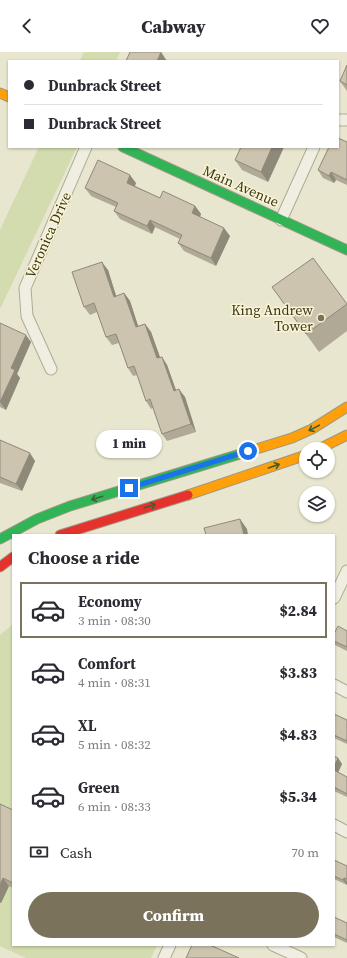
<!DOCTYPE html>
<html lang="en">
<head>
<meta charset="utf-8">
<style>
  :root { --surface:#fff; --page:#f7f7f7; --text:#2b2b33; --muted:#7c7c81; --line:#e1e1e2; --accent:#7a725b }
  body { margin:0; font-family:"Source Serif 4",serif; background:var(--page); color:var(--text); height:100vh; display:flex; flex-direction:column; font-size:15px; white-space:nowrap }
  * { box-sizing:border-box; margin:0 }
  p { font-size:13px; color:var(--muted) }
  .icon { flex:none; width:22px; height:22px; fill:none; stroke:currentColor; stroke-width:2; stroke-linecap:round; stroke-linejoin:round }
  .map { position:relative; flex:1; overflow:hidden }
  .sheet { position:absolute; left:12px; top:482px; width:323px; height:412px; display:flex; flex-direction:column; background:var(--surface); border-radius:0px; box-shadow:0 1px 3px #0004 }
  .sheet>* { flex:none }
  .hud { position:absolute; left:8px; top:8px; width:331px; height:88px; border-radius:0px; box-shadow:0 1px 3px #0004; display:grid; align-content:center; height:88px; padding:0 16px; background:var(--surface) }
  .buttons { position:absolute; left:299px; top:390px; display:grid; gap:8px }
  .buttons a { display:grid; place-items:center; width:36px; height:36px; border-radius:50%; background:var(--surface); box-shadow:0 1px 3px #0004; font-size:20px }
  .end { position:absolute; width:18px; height:18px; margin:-9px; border:5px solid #1a73e8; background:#fff; box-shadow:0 0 0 2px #fff }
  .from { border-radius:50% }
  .bubble { position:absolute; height:28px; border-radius:14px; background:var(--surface); box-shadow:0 1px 3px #0004; font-size:13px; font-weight:800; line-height:28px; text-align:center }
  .hud b { display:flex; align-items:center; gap:14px; height:38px; font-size:15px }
  .hud b+b { border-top:1px solid var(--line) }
  .hud i { width:10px; height:10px; background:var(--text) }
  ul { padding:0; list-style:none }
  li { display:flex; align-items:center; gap:12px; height:56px; margin:0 8px 6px; padding:0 8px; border:2px solid transparent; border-radius:0px }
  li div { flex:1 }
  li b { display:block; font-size:15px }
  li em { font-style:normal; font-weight:800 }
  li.selected { border-color:var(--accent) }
  li>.icon { width:36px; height:36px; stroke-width:1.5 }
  h2 { padding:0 16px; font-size:18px; line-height:48px }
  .pay { display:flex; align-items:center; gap:10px; height:44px; padding:0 16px; font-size:15px }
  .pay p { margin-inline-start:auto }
  .cta { display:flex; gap:8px; margin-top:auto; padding:8px 16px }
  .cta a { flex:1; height:46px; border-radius:24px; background:var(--accent); color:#fff; font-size:16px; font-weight:800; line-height:46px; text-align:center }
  header { display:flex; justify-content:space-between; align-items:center; height:52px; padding:0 16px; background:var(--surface); font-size:18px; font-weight:800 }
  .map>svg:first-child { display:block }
  .green { fill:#d2dcaf }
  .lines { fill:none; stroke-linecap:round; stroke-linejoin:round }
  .street-casing { stroke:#aeaa97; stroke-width:13 }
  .fast-casing { stroke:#9d9987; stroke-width:11 }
  .slow-casing { stroke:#9d9987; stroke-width:11 }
  .jam-casing { stroke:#9d9987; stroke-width:11 }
  .street { stroke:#efeee1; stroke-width:11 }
  .fast { stroke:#30b455; stroke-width:9 }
  .slow { stroke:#ff9f0a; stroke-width:9 }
  .jam { stroke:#e5322d; stroke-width:9 }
  .wall { fill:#afa996 }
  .shaded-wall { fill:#8f897a }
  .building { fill:#ccc4ae; stroke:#8f897a }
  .oneway { stroke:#396131 }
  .route { stroke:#1a73e8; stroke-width:5 }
  .poi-dot { fill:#7a725b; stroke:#f9f6d4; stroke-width:1.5 }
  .labels { text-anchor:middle; stroke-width:3; stroke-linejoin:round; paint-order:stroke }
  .street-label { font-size:14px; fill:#3e341d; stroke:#f9f6d4 }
  .poi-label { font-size:14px; fill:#3e341d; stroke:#f9f6d4; text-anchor:end }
</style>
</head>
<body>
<header><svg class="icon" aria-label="back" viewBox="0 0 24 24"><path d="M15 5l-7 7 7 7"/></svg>Cabway<svg class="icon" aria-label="heart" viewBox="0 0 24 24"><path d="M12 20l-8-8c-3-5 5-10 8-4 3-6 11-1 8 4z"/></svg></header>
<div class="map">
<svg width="347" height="906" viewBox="0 0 347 906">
  <rect width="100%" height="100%" fill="#e8e6ce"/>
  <g class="green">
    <path d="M84 0H120L116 9H80Z"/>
    <path d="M39 95H77L0 257V178Z"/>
    <path d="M13 572V893H157L151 906H26L0 894V583Z"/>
  </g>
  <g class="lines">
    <defs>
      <g id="street">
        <path d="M338 68H347"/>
        <path d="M281 168 314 95"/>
        <path d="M51 317 27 264 25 236 86 95"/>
        <path d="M334 546 347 519"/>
        <path d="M334 633 347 640"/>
        <path d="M334 773 347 780"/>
        <path d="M273 893 301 906"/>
        <path d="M164 906 170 893"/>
      </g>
      <g id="fast">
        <path d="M123 95 347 198"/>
        <path d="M0 487 37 467 70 454 240 402"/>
      </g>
      <g id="slow">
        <path d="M0 41 9 45"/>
        <path d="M319 397 347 383"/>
        <path d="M240 402 292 386 312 377 347 355"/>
        <path d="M188 443 306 403"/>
      </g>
      <g id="jam">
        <path d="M60 483 188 443"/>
        <path d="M0 515 13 505"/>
      </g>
    </defs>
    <use href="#street" class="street-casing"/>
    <use href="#fast" class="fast-casing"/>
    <use href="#slow" class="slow-casing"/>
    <use href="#jam" class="jam-casing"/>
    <use href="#street" class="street"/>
    <use href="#fast" class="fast"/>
    <use href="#slow" class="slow"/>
    <use href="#jam" class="jam"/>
  </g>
  <g class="wall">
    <path d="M347 13V39L340 29Z"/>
    <path d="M347 90V133L336 128 334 131 323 126 318 118Z"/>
    <path d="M241 95H284L268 130 242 118 235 108Z"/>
    <path d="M136 131 135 134 160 146 195 154 201 162 200 165 230 184 216 214 184 199 178 191 180 187 155 175 152 182 120 167 114 159 116 155 91 144 85 136Z"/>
    <path d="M108 218 116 244 124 241 130 249 138 274 145 272 151 280 160 305H162L167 313 176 338 185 345 196 380 167 389 162 382 153 356 151 357 146 349 137 323 133 324 128 316 119 291 112 293 106 285 97 260 90 263 84 255Z"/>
    <path d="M272 235 347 253V279L319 300Z"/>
    <path d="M0 271 31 290 17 322 20 326 6 358 0 355Z"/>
    <path d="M0 388 35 409 22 439 0 431Z"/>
    <path d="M347 579V599L335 593 334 591V582Z"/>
    <path d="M334 662 347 668V692L334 686Z"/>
    <path d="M334 704 338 706 342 712 338 720 347 725V745L334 739Z"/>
    <path d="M0 752 13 758V836L9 834 1 851H0Z"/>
    <path d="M334 808 347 814V833L334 827Z"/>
    <path d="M334 865 347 871V891L334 885Z"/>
  </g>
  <g class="shaded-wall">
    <path d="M161 0 167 9H157Z"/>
    <path d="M272 95H284L268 130 261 120Z"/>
    <path d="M331 120 336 128 334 131 329 124Z"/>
    <path d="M130 123 136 131 133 138 127 131Z"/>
    <path d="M195 154 201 162 198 169 192 161Z"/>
    <path d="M150 168 155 175 152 182 147 174Z"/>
    <path d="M224 176 230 184 216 214 211 206Z"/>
    <path d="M102 210 108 218 119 253 114 245Z"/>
    <path d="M124 241 130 249 141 283 136 275Z"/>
    <path d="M145 272 151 280 163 314 157 306Z"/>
    <path d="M26 283 31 290 17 322 20 326 6 358 0 350 11 316Z"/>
    <path d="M162 305 167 313 179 347 174 339Z"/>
    <path d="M179 337 185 345 196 380 191 372Z"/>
    <path d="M30 401 35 409 22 439 16 432Z"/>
    <path d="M240 467 247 477 248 483H244Z"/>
    <path d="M338 706 342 712 337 723 334 720V715Z"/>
    <path d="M3 826 9 834 1 851 0 850V833Z"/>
    <path d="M344 826 347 830V833L343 828Z"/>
  </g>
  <g class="building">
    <path d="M130 0H161L157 9H126Z"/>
    <path d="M347 13V33L340 29Z"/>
    <path d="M338 86 347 90V128L331 120 329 124 318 118 329 95H338Z"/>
    <path d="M241 95H272L261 120 235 108Z"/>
    <path d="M98 108 130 123 127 131 160 146 163 139 195 154 192 161 224 176 211 206 178 191 182 183 150 168 147 174 114 159 118 151 85 136Z"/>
    <path d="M313 206 347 252 306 282 272 235Z"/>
    <path d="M102 210 114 245 124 241 136 275 145 272 157 306 162 305 174 339 179 337 191 372 162 382 150 347 146 349 134 314 128 316 116 282 106 285 94 251 84 255 72 220Z"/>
    <path d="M0 271 26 283 11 316 15 318 0 350Z"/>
    <path d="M0 388 30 401 16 432 0 425Z"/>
    <path d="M240 467 244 483H206L204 476Z"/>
    <path d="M338 574 347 579V595L334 589V582Z"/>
    <path d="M334 662 347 668V689L334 683Z"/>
    <path d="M334 704 338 706 334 715Z"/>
    <path d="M334 718 347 725V742L334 735Z"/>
    <path d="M0 752 13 758V831L3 826 0 833Z"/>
    <path d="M334 808 347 814V827L344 826 343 828 334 824Z"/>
    <path d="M334 865 347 871V888L334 882Z"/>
    <path d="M192 893H210L239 906H186Z"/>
  </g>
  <defs><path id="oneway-shaft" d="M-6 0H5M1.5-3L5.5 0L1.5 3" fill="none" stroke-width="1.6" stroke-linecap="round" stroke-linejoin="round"/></defs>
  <g class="oneway">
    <use href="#oneway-shaft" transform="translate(314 376) rotate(152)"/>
    <use href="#oneway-shaft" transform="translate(274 414) rotate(-19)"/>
    <use href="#oneway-shaft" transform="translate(97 446) rotate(163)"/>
    <use href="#oneway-shaft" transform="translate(150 454) rotate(-17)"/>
  </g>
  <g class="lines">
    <path class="route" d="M129 436 248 399"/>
  </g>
  <circle class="poi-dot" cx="321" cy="266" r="4"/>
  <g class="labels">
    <g class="street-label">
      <text transform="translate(241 134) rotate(24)" y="5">Main Avenue</text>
      <text transform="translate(48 183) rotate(-66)" y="5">Veronica Drive</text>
    </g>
    <g class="poi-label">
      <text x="313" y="263">King Andrew<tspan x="313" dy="16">Tower</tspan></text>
    </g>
  </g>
</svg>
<div class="buttons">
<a><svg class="icon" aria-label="locate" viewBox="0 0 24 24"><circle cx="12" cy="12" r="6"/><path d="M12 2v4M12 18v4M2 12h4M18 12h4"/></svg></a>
<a><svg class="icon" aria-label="layers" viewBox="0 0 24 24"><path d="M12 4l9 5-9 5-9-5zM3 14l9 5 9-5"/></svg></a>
</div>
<i class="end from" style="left:248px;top:399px"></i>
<i class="end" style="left:129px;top:436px"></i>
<div class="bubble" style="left:96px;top:378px;width:66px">1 min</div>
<div class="hud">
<b><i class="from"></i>Dunbrack Street</b>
<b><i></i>Dunbrack Street</b>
</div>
<section class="sheet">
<h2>Choose a ride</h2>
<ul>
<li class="selected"><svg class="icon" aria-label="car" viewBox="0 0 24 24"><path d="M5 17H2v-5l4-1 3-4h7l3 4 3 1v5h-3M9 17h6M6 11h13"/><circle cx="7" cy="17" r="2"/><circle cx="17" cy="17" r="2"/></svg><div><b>Economy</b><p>3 min · 08:30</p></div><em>$2.84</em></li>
<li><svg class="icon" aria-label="car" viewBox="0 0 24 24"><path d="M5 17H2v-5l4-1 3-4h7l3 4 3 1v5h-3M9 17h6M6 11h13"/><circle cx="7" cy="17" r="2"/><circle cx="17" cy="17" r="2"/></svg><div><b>Comfort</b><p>4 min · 08:31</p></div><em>$3.83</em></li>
<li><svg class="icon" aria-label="car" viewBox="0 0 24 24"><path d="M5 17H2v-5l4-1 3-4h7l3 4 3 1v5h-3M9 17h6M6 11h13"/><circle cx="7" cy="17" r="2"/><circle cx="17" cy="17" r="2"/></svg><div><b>XL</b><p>5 min · 08:32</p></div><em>$4.83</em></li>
<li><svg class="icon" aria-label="car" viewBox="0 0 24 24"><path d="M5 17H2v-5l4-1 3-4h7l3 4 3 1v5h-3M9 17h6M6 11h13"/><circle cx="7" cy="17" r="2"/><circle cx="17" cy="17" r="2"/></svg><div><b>Green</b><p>6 min · 08:33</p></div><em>$5.34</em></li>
</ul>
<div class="pay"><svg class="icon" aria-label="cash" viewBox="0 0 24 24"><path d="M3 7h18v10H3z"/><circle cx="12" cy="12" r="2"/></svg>Cash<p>70 m</p></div>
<div class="cta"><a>Confirm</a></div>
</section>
</div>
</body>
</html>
